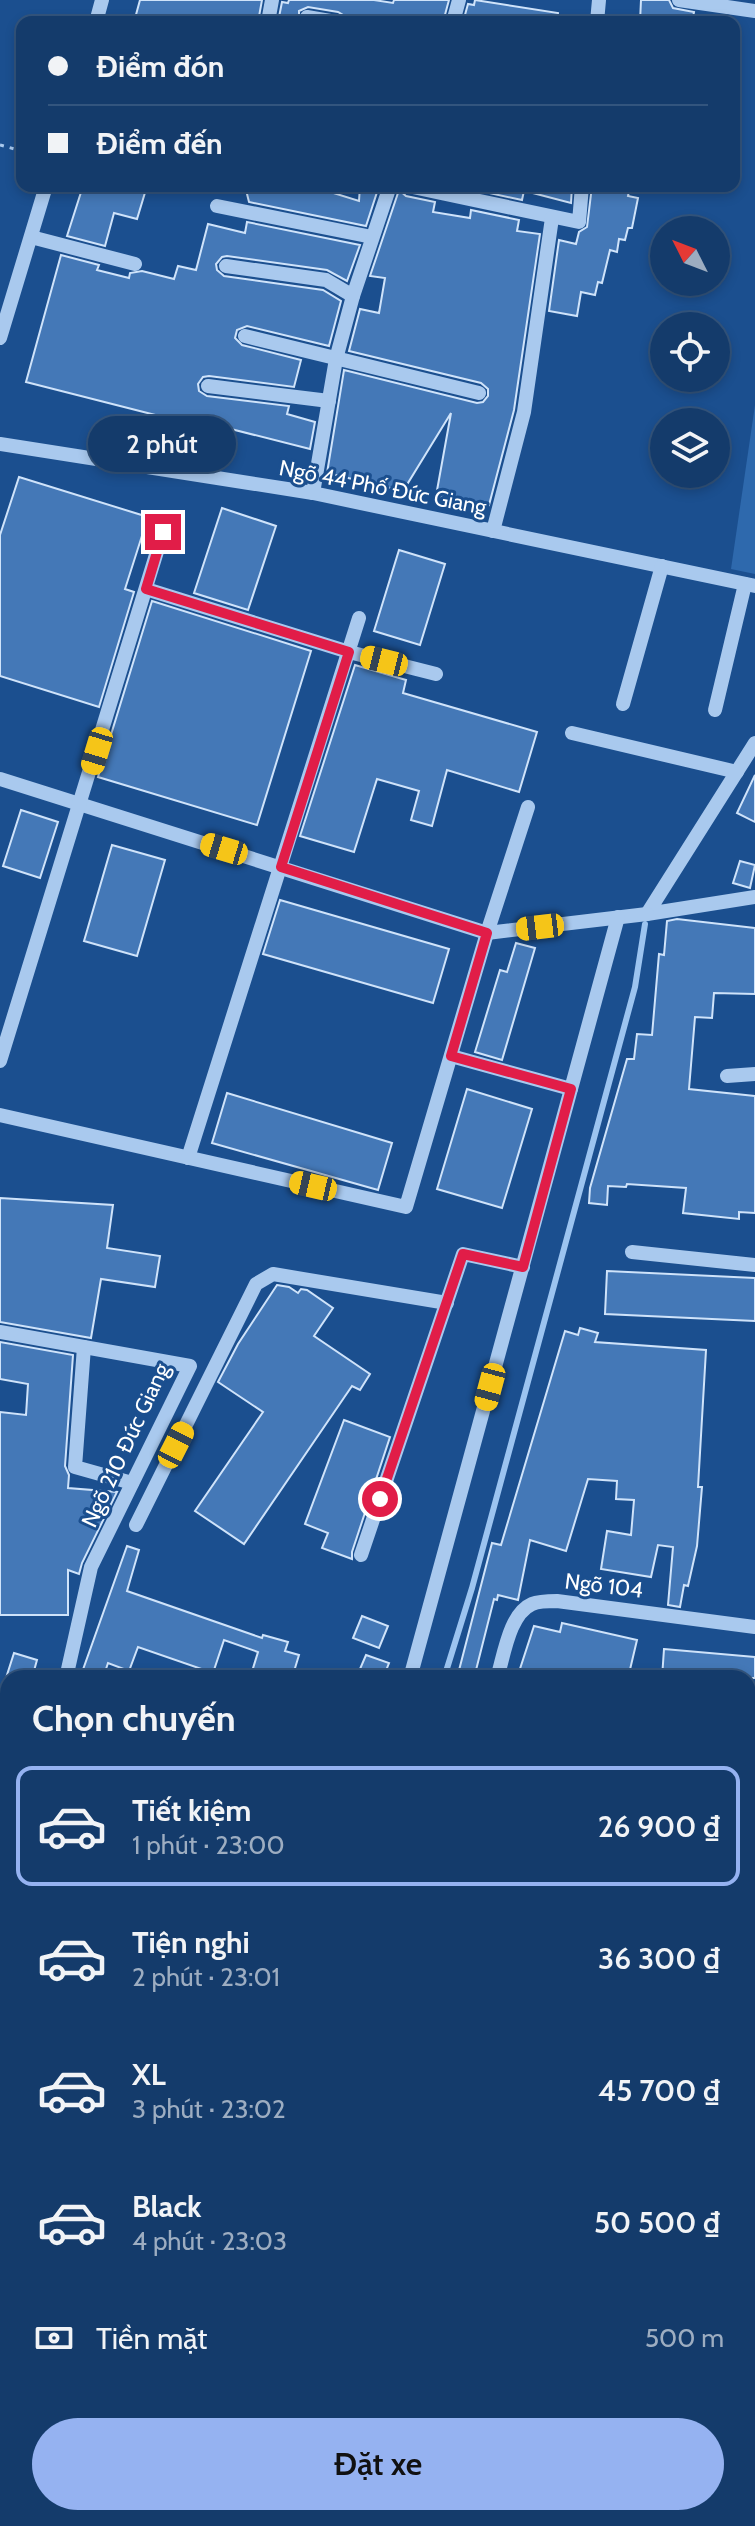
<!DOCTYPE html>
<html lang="vi">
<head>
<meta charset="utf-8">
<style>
  :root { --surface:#143b6b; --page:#214673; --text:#f1f3f6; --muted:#9dadc1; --line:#33557e; --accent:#95b2f1 }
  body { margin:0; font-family:Cabin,sans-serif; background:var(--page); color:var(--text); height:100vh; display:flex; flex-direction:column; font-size:30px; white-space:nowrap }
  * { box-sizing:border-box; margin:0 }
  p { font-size:26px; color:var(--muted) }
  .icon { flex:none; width:44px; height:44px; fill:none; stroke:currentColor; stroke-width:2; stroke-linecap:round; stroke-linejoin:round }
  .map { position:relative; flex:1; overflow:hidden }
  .sheet { position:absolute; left:0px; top:1670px; width:756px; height:856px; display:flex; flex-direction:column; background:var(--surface); border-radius:24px 24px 0 0; box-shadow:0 4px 12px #0003,0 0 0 2px var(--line) }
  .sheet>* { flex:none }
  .banner { position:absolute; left:16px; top:16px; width:724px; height:176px; border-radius:16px; box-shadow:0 4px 12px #0003,0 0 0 2px var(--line); display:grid; align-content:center; height:176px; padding:0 32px; background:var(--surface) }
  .needle { width:52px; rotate:312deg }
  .tools { position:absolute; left:650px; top:216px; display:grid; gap:16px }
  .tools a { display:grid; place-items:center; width:80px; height:80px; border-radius:50%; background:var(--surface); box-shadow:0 4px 12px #0003,0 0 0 2px var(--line); font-size:40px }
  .end { position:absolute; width:36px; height:36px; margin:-18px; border:10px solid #e11d48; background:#fff; box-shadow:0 0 0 4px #fff }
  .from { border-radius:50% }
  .bubble { position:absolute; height:56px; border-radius:28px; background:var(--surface); box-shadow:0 4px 12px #0003,0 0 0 2px var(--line); font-size:26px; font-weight:600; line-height:56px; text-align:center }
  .car { position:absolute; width:24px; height:48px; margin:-24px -12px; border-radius:10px; box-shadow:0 0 6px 2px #0007; background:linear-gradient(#f5c518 24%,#345 0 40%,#f5c518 0 76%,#345 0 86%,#f5c518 0) }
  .banner b { display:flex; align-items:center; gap:28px; height:76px; font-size:30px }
  .banner b+b { border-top:2px solid var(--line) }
  .banner i { width:20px; height:20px; background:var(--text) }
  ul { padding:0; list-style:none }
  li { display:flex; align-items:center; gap:24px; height:120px; margin:0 16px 12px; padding:0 16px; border:4px solid transparent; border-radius:16px }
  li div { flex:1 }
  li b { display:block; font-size:30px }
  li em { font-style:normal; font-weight:600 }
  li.selected { border-color:var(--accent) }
  li>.icon { width:72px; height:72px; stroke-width:1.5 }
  h2 { padding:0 32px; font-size:36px; line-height:96px }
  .pay { display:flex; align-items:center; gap:20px; height:88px; padding:0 32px; font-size:30px }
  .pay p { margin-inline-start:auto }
  .cta { display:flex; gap:16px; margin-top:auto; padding:16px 32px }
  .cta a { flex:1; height:92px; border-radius:48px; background:var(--accent); color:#111; font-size:32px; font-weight:600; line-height:92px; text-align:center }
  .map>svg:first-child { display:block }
  .green { fill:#2e69ad }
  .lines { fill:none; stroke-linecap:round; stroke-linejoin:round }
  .stream { stroke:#9cc4f0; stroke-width:6 }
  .building { fill:#4478b7; stroke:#cfe3fa; stroke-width:2 }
  .path { stroke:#a9c9ee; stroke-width:3; stroke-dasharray:4 6; stroke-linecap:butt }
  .minor { stroke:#a9c9ee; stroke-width:14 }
  .route { stroke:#e11d48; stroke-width:10 }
  .labels { text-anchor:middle; stroke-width:6; stroke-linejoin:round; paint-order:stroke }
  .street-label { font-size:22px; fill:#fff; stroke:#1b4f8f }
</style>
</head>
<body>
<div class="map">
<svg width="755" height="2526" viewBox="0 0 755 2526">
  <rect width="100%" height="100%" fill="#1b4f8f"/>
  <path class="green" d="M755 405V574L731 569Z"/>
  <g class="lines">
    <g class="stream">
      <path d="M444 1678 472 1588 635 987 645 924"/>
      <path d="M198 2526 200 2518"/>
    </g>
  </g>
  <g class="building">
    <path d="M140 0H262L258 22H134Z"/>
    <path d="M289 0H374L393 3 394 0H449L443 22H346L343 15 338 12 308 7 299 11V22H278L282 2 288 3Z"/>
    <path d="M475 0 558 13 557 22H463L468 4 474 5Z"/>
    <path d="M641 0H669L673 8 694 12 692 22H640Z"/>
    <path d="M83 186H147L137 219 114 213 105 246 67 236Z"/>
    <path d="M245 186H311L359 201 360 186H379L366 226 249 202Z"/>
    <path d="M475 186H525L522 200 475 190Z"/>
    <path d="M526 186H572L571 203 525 191Z"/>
    <path d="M592 186H630L628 196 638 198 632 228H628L625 240 619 239 617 252 610 250 602 283 598 282 595 295 581 292 577 316 549 311 559 240 576 244 579 232 587 227Z"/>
    <path d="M399 190 406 196 435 202 433 212 470 218 471 210 519 220 517 231 540 234 514 410 489 505 436 496 451 413 403 491 327 473 344 370 477 403 483 402 488 396V389L481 383 349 351 360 309 379 313 385 278 370 276Z"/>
    <path d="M247 222 360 245 347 281 327 270 227 256 222 257 216 264 217 270 224 276 323 290 341 301 329 346 247 326 237 330 235 338 242 345 301 360 294 387 209 376 203 377 198 384 199 391 207 396 289 406 287 414 315 422 310 449 223 427 222 432 26 382 61 255 99 265 97 270 129 278 130 273 142 271 174 279 178 266 196 270 208 224 245 233Z"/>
    <path d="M19 477 148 517 125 589 134 592 99 707 0 676V535Z"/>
    <path d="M222 508 276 526 248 610 194 593Z"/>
    <path d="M399 550 445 564 420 645 374 631Z"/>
    <path d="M152 601 311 651 257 825 98 777Z"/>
    <path d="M355 665 406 680 403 693 537 732 519 792 447 770 432 826 411 820 419 791 377 779 354 852 300 836Z"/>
    <path d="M755 775V822L737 813Z"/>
    <path d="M21 810 58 822 40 878 3 866Z"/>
    <path d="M112 845 165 860 137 956 84 941Z"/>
    <path d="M740 861 755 865 750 888 733 883Z"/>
    <path d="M280 900 449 949 433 1003 263 954Z"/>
    <path d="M677 919 755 928V994L714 993 712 1018 695 1017 689 1089 755 1096V1213L739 1212V1219L683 1213 686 1188 627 1184 626 1187 608 1186 607 1205 589 1203 590 1188 627 1059H634L637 1034 652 1035 659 954 664 955 667 921Z"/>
    <path d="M516 943 535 948 502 1060 475 1052 500 970 507 972Z"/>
    <path d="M467 1089 532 1109 502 1208 437 1189Z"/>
    <path d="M227 1093 392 1143 378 1190 212 1143Z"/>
    <path d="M0 1198 113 1205 107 1248 160 1256 155 1287 101 1279 91 1338 0 1322Z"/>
    <path d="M607 1271 755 1278V1321L605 1314Z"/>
    <path d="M277 1285 289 1287 298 1293 301 1289 307 1290 333 1308 314 1336 370 1374 360 1390 352 1386 244 1544 195 1511 263 1412 218 1382 238 1344Z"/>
    <path d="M580 1328 598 1333 595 1342 706 1350 698 1487H702L697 1546 688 1586 684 1585 680 1607 668 1605 673 1547 658 1545 651 1577 601 1569 607 1531 631 1535 634 1500 616 1499 617 1481 588 1479 566 1551 530 1540 518 1600 498 1595 497 1600 494 1599 474 1678H457L492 1543 501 1545 565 1331 578 1335Z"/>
    <path d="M0 1342 73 1355 65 1466 69 1475 68 1488 117 1492 82 1563 79 1574 68 1570V1615H0V1412L26 1415 28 1384 0 1379Z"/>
    <path d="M344 1420 390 1437 352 1552V1559L322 1548 328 1533 305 1524Z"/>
    <path d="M127 1546 139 1550 127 1591 262 1638 263 1635 288 1642 285 1651 299 1655 292 1678H250L258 1652 224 1640 213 1673 138 1647 129 1671 108 1663 103 1678H80Z"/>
    <path d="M362 1616 388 1626 379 1648 353 1638Z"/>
    <path d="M562 1623 637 1640 628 1678H517L534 1626 560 1632Z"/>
    <path d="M664 1649 755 1657V1678H662Z"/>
    <path d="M14 1653 37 1660 32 1678H6Z"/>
    <path d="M366 1655 389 1663 383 1678 360 1669Z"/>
  </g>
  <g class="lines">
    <path class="path" d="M0 145 22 151"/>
    <g class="minor">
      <path d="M679 0 755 11"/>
      <path d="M307 17 336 22"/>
      <path d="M96 22 102 0"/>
      <path d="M268 22 272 0"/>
      <path d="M453 22 459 0"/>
      <path d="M597 22 599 0"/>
      <path d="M408 186 579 222 582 186"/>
      <path d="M217 206 372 237"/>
      <path d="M31 237 135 264"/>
      <path d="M226 266 326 280 353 296"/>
      <path d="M245 336 479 393"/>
      <path d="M0 338 46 186"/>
      <path d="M208 386 329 401"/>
      <path d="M0 444 313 493 755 586"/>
      <path d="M313 493 336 359 353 296 390 186"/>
      <path d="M493 531 524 412 552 218"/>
      <path d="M146 589 349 652 436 674"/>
      <path d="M623 704 662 566"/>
      <path d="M715 710 745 584"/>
      <path d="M572 733 737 772"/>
      <path d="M755 743 647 914 755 897"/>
      <path d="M0 779 487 933 647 914"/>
      <path d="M451 1056 571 1089"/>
      <path d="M0 1061 163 532"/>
      <path d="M727 1076 755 1074"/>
      <path d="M0 1115 406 1207 487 933 528 807"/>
      <path d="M188 1158 359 618"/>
      <path d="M632 1252 755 1265"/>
      <path d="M0 1332 190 1366 91 1567 66 1678"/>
      <path d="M84 1347 75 1467 132 1483"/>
      <path d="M136 1525 256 1284 273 1274 447 1303"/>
      <path d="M361 1555 463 1254 523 1267"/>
      <path d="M410 1678 618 917"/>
      <path d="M497 1678C504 1656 509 1614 532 1604 539 1601 549 1601 557 1601L755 1627"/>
      <path d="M0 1860 8 1862"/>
      <path d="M748 2199 755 2173"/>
      <path d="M0 2212 8 2184"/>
      <path d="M748 2223H755"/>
      <path d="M0 2329 8 2330"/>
      <path d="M748 2427 755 2430"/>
      <path d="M424 2518 444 2526"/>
      <path d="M179 2526 181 2518"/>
      <path d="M629 2526 633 2518"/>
    </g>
  </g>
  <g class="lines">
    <path class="route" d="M163 532 146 589 349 652 281 867 487 933 451 1056 571 1089 523 1267 463 1254 380 1499"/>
  </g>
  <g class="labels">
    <g class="street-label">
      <text transform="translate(383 487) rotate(11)" y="8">Ngõ 44 Phố Đức Giang</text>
      <text transform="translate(125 1445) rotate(-65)" y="8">Ngõ 210 Đức Giang</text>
      <text transform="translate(604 1585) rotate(7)" y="8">Ngõ 104</text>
    </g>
  </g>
</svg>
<div class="tools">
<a><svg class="needle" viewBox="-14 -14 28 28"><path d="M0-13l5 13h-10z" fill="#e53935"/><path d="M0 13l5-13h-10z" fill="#9dadc1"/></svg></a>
<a><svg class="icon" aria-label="locate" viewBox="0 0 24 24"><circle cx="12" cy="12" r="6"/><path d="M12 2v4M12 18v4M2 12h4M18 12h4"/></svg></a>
<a><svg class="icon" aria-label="layers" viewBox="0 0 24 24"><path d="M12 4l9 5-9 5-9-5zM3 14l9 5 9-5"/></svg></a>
</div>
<i class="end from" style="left:380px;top:1499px"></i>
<i class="end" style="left:163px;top:532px"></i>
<div class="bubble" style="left:88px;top:416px;width:148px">2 phút</div>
<i class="car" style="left:384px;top:661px;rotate:284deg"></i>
<i class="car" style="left:97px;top:751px;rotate:197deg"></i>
<i class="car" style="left:224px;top:849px;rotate:287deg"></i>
<i class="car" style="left:540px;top:927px;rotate:263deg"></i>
<i class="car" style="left:313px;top:1186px;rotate:283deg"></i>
<i class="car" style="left:490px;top:1387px;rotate:195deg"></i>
<i class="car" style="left:176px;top:1445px;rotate:27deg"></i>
<div class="banner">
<b><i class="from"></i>Điểm đón</b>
<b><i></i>Điểm đến</b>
</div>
<section class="sheet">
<h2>Chọn chuyến</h2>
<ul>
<li class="selected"><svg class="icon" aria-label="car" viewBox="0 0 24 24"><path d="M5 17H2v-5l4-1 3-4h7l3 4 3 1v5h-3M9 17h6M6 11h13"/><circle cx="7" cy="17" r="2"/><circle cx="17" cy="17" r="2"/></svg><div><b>Tiết kiệm</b><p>1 phút · 23:00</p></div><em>26 900 ₫</em></li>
<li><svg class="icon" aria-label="car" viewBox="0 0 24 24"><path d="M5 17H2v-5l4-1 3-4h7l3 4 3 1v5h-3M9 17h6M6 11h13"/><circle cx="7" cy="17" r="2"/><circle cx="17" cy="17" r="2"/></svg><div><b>Tiện nghi</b><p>2 phút · 23:01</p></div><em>36 300 ₫</em></li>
<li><svg class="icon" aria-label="car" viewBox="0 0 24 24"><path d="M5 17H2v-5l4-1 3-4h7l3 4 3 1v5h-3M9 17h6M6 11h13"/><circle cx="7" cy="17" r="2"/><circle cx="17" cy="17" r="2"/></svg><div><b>XL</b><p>3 phút · 23:02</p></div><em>45 700 ₫</em></li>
<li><svg class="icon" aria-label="car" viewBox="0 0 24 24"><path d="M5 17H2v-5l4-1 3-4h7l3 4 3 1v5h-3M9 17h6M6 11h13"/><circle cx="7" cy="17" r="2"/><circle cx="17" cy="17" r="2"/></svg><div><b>Black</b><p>4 phút · 23:03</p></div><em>50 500 ₫</em></li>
</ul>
<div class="pay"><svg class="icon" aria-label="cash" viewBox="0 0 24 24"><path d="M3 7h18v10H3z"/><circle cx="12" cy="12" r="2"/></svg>Tiền mặt<p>500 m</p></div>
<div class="cta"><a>Đặt xe</a></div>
</section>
</div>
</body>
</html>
